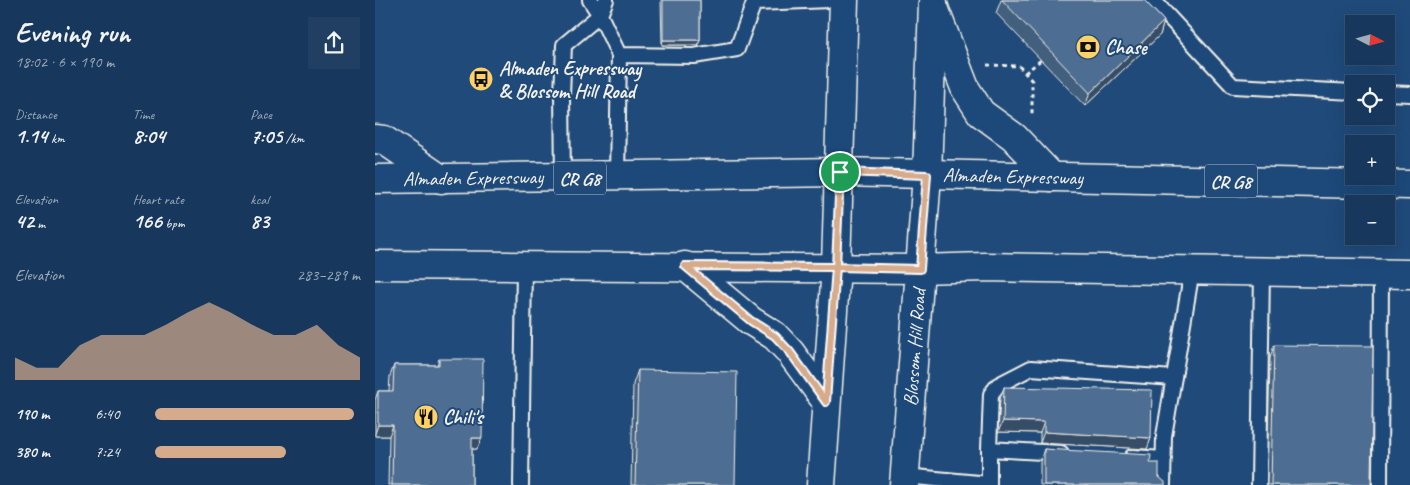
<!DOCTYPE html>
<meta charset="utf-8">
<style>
body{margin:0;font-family:Caveat,sans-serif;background:#203f62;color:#f1f3f6;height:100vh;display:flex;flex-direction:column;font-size:19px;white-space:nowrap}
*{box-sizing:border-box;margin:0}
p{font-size:16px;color:#9eacbb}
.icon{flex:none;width:28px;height:28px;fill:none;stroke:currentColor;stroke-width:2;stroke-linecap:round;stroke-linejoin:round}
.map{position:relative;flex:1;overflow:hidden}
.details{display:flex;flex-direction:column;background:#17385c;width:375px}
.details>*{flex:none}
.needle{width:32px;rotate:96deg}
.buttons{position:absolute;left:970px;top:15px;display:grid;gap:10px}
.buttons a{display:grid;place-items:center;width:50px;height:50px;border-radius:0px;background:#17385c;box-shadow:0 5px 20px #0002,0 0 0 1px #365272;font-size:25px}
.pin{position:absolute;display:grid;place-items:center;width:42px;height:42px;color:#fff;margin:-21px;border:2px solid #fff;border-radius:50%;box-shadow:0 1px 5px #0007}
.round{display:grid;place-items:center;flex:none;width:52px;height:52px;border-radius:0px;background:#203f62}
.headline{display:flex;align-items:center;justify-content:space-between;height:85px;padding:0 15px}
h1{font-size:28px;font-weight:700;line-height:38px}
.figures{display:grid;grid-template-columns:repeat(3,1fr);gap:8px;height:85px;padding:5px 15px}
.figures div{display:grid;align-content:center}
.figures b{font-size:21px;font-weight:700}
.figures small{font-size:14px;font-weight:400}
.figures p{font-size:14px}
.chart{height:140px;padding:10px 15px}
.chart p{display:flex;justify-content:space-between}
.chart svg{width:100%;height:90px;margin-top:5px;fill:#d6ab8b;opacity:.7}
ul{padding:0 15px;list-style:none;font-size:16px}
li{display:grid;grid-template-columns:80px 60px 1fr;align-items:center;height:38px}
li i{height:12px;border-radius:6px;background:#d6ab8b}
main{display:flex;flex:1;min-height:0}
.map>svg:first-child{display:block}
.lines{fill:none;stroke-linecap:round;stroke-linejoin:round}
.service-casing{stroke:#f4f1e8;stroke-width:18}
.secondary-casing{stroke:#f4f1e8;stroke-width:31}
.primary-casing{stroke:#f4f1e8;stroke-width:31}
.path{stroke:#f4f1e8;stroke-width:3;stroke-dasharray:4 4;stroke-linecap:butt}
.service{stroke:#1f4a7a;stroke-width:14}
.secondary{stroke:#1f4a7a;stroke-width:28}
.primary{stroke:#1f4a7a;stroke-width:28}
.wall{fill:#425f7e;stroke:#f4f1e8}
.shaded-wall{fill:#364d66;stroke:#f4f1e8}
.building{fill:#4d6e92;stroke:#f4f1e8}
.route-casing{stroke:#fff;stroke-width:10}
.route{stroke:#d6ab8b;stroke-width:6}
.labels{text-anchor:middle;stroke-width:4;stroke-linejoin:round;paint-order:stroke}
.shield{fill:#1f4a7a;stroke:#b4bfc7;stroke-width:1}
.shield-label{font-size:19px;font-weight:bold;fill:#f4f1e8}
.poi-label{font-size:20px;font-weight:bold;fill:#f4f1e8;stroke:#1f4a7a;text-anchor:start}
.street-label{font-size:20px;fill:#f4f1e8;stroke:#1f4a7a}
</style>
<main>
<section class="details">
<div class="headline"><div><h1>Evening run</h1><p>18:02 · 6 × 190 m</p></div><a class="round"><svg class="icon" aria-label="share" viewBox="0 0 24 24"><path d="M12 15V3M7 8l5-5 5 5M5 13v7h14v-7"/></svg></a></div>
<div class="figures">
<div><p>Distance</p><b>1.14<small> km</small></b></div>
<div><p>Time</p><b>8:04</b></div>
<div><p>Pace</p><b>7:05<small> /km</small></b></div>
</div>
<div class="figures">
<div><p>Elevation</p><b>42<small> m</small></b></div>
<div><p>Heart rate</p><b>166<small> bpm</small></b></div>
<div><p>kcal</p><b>83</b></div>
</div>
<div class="chart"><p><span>Elevation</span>283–289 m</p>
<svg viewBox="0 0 160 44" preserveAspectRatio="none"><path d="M0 44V33L10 38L20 38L30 27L40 22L50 22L60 22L70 17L80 11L90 6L100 11L110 17L120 22L130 22L140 17L150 27L160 33V44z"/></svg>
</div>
<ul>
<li><b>190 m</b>6:40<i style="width:97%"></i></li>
<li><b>380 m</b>7:24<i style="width:64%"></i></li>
</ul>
</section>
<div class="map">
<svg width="1035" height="485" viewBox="0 0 1035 485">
<rect width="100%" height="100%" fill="#1f4a7a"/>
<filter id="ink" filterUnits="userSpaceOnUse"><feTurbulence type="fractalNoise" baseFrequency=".02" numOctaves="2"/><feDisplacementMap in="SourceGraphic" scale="10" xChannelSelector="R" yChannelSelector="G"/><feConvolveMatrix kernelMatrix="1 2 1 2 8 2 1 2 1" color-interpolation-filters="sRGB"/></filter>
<g filter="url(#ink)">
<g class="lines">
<defs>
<path id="service" d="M215,0L225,15L244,55L242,177
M778,0L858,86L979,92
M380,3L455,0
M244,55L319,56L362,49L380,0
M1011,93L1035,94
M188,178L187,95L189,45L225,15L231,0
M686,453L614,449L616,394L623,385L656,368L799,378
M757,457L789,459
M530,476L614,484
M146,485L149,267
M614,485V449
M788,485L789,436L817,270
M884,485L887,271
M1005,485L1006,274"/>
<g id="secondary">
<path d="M446,485L461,267L469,0"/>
<path id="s1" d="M529,485L552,175L558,3"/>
</g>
<g id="primary">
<path d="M558,5L590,88L606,113L639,137L677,177"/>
<path d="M0,139L9,140L66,179"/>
<path id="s2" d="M0,179L465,172L1035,185"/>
<path d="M0,265L545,269L610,267L1035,274"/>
<path d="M310,266L376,321L400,336L415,352L451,401"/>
</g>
</defs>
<!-- service casing -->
<use href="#service" class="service-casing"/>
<!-- secondary casing -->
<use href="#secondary" class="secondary-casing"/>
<!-- primary casing -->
<use href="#primary" class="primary-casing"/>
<!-- path -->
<path class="path" d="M612,65L644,66L657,81V115
M650,73L666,60"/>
<!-- service -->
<use href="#service" class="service"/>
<!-- secondary -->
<use href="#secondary" class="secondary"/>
<!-- primary -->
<use href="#primary" class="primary"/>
</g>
<!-- wall -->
<path class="wall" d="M286,0H325V40L323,45H287Z
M626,0H769L789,21L785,35L710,106L621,13Z
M899,345L996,485H892L895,358Z
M64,359L102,449H97V485H13L14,436H0V400L3,391H14L15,376L19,365H62Z
M263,370L360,485H256L258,384Z
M629,387L776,438L772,449L665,443V433L623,432L625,399Z
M669,449L775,463L790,485H665V461Z"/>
<!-- shaded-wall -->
<path class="shaded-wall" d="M789,21L785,35L710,106L715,93Z
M288,40H325L323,45H287Z
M628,421L669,422L665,433L623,432Z
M3,425H18L14,436H0V434Z
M669,432L776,438L772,449L665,443Z
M97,438H107L102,449H93Z"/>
<!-- building -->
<path class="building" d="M288,0H325V40H288Z
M627,0H769L789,21L715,93Z
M899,345L998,346L996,485H896Z
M64,359H108L107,438H97V485H17L18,425H3V391H18L19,365H64Z
M263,370L362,372L360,485H260Z
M629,387L777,390L776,438L669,432V422L628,421Z
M669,449L776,455L775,463H784V477L790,482V485H669Z"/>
</g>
<g class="lines" filter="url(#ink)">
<defs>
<path id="route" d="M465,172L461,267L310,266L376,321L400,336L415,352L451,402L461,267L545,269L552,175L465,172"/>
</defs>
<!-- route casing -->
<use href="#route" class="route-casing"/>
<!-- route -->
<use href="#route" class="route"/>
</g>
<!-- icons -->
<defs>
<symbol id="bank-disc" viewBox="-11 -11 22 22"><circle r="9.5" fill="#ffd166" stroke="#1f4a7a"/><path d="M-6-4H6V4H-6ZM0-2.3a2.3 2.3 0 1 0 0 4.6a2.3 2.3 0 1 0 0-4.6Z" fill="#111"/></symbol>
<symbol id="bus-disc" viewBox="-11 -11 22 22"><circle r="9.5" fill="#ffd166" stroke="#1f4a7a"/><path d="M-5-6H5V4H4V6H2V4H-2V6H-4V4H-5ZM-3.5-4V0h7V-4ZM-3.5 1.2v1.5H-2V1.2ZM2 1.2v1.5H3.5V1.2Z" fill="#111"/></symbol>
<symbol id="restaurant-disc" viewBox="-11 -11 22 22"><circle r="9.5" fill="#ffd166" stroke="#1f4a7a"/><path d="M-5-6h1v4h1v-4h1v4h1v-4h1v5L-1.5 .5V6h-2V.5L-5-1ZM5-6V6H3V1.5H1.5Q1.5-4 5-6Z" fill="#111"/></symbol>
</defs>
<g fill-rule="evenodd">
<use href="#bank-disc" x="699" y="33" width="28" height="28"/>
<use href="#bus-disc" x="92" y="65" width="28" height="28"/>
<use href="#restaurant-disc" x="37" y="403" width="28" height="28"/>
</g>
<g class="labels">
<!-- shield labels -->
<g class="shield">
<rect x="179" y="161.5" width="52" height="33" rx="4"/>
<rect x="830" y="164.5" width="52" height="33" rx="4"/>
</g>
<g class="shield-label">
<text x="205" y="185">CR G8</text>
<text x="856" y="188">CR G8</text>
</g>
<!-- poi labels -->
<g class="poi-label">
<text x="730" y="54">Chase</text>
<text x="124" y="75">Almaden Expressway<tspan x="124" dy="23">&amp; Blossom Hill Road</tspan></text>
<text x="68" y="424">Chili's</text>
</g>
<!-- street labels -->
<g class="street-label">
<text dy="7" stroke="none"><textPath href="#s2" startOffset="638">Almaden Expressway</textPath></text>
<text dy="7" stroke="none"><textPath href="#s2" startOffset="98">Almaden Expressway</textPath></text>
<text dy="7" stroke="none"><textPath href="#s1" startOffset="138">Blossom Hill Road</textPath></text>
</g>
</g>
</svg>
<div class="buttons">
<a><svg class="needle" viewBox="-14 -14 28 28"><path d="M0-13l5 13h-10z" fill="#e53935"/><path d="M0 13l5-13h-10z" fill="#9eacbb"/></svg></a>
<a><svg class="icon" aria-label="locate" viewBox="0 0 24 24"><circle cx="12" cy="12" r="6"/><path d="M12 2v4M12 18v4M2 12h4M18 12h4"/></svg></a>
<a>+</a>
<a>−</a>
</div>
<div class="pin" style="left:465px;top:172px;background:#1e9e55"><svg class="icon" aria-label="arrive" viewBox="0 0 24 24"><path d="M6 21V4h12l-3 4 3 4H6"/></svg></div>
</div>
</main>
